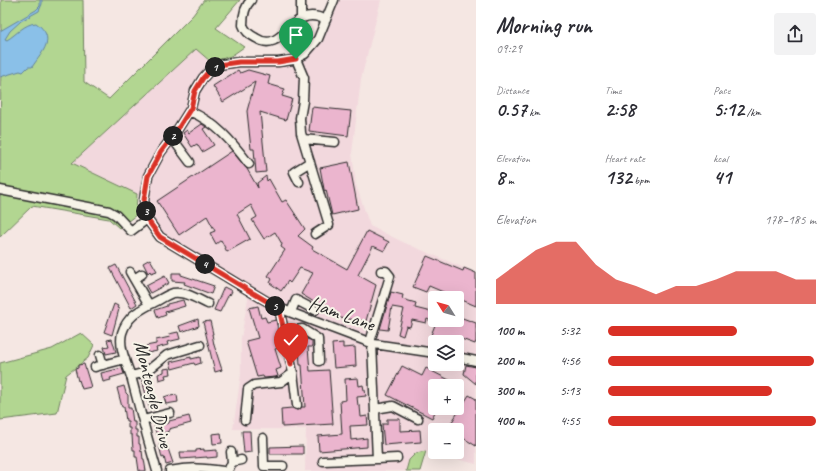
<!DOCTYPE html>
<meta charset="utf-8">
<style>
body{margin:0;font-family:Caveat,sans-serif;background:#f2f2f3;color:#2b2b33;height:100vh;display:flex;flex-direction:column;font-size:15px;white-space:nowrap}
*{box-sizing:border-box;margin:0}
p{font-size:13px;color:#7c7c81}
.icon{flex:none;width:22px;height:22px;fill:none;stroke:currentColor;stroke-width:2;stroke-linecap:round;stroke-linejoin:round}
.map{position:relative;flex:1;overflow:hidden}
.drawer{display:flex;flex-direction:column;background:#fff;width:360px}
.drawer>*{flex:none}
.needle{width:26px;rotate:307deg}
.fabs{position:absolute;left:428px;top:291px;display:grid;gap:8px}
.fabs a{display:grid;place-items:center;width:36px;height:36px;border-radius:4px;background:#fff;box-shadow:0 4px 16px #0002;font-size:20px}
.pin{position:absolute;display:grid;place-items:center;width:34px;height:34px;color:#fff;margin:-41px -17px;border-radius:50% 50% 50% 0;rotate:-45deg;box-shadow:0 0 4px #0007}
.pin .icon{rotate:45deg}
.km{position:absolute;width:20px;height:20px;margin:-10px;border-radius:50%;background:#222;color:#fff;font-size:11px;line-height:20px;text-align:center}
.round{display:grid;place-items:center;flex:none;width:42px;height:42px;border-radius:4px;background:#f2f2f3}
.summary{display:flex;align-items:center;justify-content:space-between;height:68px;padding:0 20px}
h1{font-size:22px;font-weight:700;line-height:30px}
.stats{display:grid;grid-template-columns:repeat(3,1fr);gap:6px;height:68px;padding:4px 20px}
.stats div{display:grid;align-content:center}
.stats b{font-size:20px;font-weight:700}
.stats small{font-size:11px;font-weight:400}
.stats p{font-size:11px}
.chart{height:112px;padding:8px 20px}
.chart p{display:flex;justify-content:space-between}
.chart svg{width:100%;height:72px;margin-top:4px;fill:#d93025;opacity:.7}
ul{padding:0 20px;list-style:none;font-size:13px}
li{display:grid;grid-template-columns:64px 48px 1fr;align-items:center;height:30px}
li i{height:10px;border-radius:5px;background:#d93025}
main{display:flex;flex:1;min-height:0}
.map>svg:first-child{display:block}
.built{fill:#f2d8dd;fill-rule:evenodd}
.green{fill:#b2d691;stroke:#6e805e}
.water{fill:#8ac0e8;stroke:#64849c}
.building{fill:#ebb5ce;stroke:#2b2b2b}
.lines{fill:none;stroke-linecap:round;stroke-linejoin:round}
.minor-casing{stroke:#2b2b2b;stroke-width:11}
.minor{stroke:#f7f3e8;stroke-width:8}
.route-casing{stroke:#fff;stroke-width:8}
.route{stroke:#d93025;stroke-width:5}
.labels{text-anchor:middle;stroke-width:4;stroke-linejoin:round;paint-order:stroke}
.street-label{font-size:20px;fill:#2b2b2b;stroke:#f7f3e8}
</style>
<main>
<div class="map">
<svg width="476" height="471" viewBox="0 0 476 471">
<rect width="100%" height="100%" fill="#f5e7e3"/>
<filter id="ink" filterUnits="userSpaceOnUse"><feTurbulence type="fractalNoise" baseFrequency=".025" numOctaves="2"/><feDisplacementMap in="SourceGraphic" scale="8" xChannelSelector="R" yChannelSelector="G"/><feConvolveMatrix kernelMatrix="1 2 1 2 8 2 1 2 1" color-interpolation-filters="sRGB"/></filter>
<g filter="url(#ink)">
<!-- built -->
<path class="built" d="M338,0H381L361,79L352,153L356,185L370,226L405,243L476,273V464L426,451L420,471H305L306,429H233L241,374V338L250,287L169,239L153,222L148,200L72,163L196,49L211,62L216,71L239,64L273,65L294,64L305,59L319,43ZM435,298H457V320H435ZM435,342H457V364H435ZM435,386H457V408H435ZM435,430H457V452H435Z"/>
<!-- green -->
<path class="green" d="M1,0H83L84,82L109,99L193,15L204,0H240L216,28L244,47L231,56L211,62L196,49L72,163L137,194L136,215L119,228L109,219L32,206L0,237Z
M81,333L94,345L88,358L66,375L57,413L0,420V363L52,349Z
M426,451L420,471H406L409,460L416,453Z"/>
<!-- water -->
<path class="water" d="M40,0H42V4L39,11L21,21L10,31L5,39L7,40C17,34 24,24 36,23C57,38 43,51 32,67H28L23,72L20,71L0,77V31L36,10L40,6Z"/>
<!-- building -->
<path class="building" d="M238,70L240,73L248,70L270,76L268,84L285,89L282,96L292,99L286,120L260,112L266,172L256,173L254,149H251L247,111L255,82L223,102L213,86Z
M312,107L351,111L348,136L309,131Z
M202,124L206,127L203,129L214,145L202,152L197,144L192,147L183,133L187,130L189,133Z
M232,151L247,169L258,188L257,183L266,176L267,181L269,179L282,202L286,200L305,229L298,236L313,247L312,249L347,269L367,231L389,242L384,251L373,246L358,275L376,285L366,321L340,318L301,294L313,273L300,268L290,283L288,281L281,291L270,283L272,279L268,276L285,250L281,247L282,244L275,232L264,239L252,220L257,217L251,205L237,214L250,239L227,252L221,240L216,244L210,233L215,231L207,216L179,235L157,201Z
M349,162L358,209L332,215L326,190L324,191V189L320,168Z
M427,256L463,271L464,268L476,273V306L429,286L426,292L413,287Z
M150,259L157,271L151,273L150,271L148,273L143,263Z
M116,265L137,304L131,308L110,268Z
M172,273H181V275L214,286L211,294L184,284L185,282L172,281Z
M165,276L169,283L150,293L146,286Z
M224,287L232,291L230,295L229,294L220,312L214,310Z
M391,292L403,295L402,299L416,303L415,308L435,313V323L427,319L426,323L412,320L410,327L406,326L403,336L398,334L404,309L392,307L388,330L380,329Z
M183,300L185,306L165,312L166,315L158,318L155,310L167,306V304Z
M114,304L118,306L117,308L119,309L112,335L104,332Z
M258,306L261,318L265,317L267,322L276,320L282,347L275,349L281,368L276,370L278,376L275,377L264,378L263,376L257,377L246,341L258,338L249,308Z
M457,316L476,323V341L475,344L456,337L455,341L445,336L443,340L431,335L437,320H457Z
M198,319L199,326L181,332L179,326Z
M210,321L213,334H212L214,345L222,370L215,372L203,322Z
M178,332L180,339L167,342L168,345L156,348L157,351L148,353L146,346L156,344V340L170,337L169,334Z
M112,339L116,352L106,354L104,347L109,346L107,340Z
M308,339L312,341V347H308L310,371L329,370L333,424L282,427L281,409L292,408L297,410L302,407H305L302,365H300L299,349H295V340Z
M343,343V348L355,347L356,366L334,368L332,344Z
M191,357V359L200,357L201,363L195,365L194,363L172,369L170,362Z
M84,364L91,387L82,389L79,380L78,381L75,369L78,368V365Z
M466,365L476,367V384L464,374Z
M402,366L422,376L426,368L451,381L448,386H435V408H437L432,418L387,395Z
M122,368L124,374L110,378L111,380L103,382L101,373Z
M170,368L171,374L165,375L166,378L159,380L158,374L164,372V369Z
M358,378L359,386L363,385L364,390H365L366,396L357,397L358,406H360L361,417L367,416L368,425L350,426L351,440L367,438V447L319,451L318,436L342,434L340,401L346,400L345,379Z
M148,379L156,409L150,410L142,380Z
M124,386L126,393L128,395V408H131L133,422H135V430H137V437H139V444H140L141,452L142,451L143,459H144L146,471H139L137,457H135V450H133L132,435H130V428H128V421H126L124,407H122L117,388Z
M170,395V396L177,395L178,402L166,404L164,397Z
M469,395L476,399V446L457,434V430H451L448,428Z
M189,416L191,423L169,429V431L157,435L154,427L169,423V421Z
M387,419H400V431L420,430L421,442L384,445L382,424H387Z
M242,431H250L251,452L244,453Z
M221,433L222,443L213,444L212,434Z
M166,443L173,463L166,465L164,457L162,458L159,445Z
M303,446V454H270V447Z
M204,449V451L217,450V457L207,458V457L181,459L180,452H196V450Z"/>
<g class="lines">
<defs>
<path id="minor" d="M251,0C244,7 243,16 243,25C245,31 250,35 256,38C277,52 287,24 303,18C311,14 318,16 326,20
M301,0V18
M334,0L318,39L305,54L293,60L278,62H239L218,65L211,69L203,78L195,91L191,108L174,135L161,152L148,176L144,200L147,219L160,237L263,299L279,308L313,321L374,344L435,353
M296,59L304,78L303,101L300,118L301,133L329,225L315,234
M189,111C216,122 232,142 249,164
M172,138L190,162
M303,139L335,142
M299,182L294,172L310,162
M0,190L109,211L116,215L131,231L147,219
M130,272L149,305
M134,279L142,274
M279,308L293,373L297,405
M291,312L296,300L315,310
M284,332L302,329L318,339L319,361
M370,342L390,276L386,271H381
M100,355L103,365
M457,357L476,361
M95,367L125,359
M131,376L146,372L167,355L200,345
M375,409L393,406L418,419
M143,420L170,413
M245,420L248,389L254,385L281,382L293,373
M263,438L264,466H283
M377,459L397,458
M323,461L377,459L372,343
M232,462L241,460
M157,471C148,441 140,410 132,380C128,366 118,348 122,333C127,317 138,311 151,304C158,301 166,295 173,293C185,291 197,299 208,304
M170,471C189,467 204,468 223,471
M228,471L232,462L231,452"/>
</defs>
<!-- minor casing -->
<use href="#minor" class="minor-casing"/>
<!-- minor -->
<use href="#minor" class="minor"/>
</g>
</g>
<g class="lines" filter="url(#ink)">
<defs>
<path id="route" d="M291,364L279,308L263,299L160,237L147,219L144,200L148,176L161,152L174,135L191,108L195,91L203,78L211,69L218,65L239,62H278L296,59"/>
</defs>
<!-- route casing -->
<use href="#route" class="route-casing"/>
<!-- route -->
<use href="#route" class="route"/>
</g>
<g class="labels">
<!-- street labels -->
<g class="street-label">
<text transform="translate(342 313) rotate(20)" y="7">Ham Lane</text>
<text transform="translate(154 394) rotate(76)" y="7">Monteagle Drive</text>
</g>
</g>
</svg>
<div class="fabs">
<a><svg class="needle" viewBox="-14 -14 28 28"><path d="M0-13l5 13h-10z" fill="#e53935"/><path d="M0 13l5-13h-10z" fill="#7c7c81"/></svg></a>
<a><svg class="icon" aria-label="layers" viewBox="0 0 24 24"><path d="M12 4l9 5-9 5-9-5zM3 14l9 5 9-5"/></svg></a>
<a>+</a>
<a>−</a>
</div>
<div class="pin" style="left:296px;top:59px;background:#1e9e55"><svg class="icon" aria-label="arrive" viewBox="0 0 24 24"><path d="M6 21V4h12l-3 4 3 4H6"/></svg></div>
<div class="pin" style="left:291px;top:364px;background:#d93025"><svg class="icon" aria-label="check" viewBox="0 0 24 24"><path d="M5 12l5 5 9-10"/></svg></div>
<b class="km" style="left:215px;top:67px">1</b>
<b class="km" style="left:173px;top:136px">2</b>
<b class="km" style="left:146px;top:211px">3</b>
<b class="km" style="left:205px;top:264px">4</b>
<b class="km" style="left:275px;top:306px">5</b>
</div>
<section class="drawer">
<div class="summary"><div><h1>Morning run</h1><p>09:29</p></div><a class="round"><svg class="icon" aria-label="share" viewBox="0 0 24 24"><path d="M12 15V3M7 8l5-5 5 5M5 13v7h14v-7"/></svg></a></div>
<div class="stats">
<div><p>Distance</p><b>0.57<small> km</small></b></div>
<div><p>Time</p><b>2:58</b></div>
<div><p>Pace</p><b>5:12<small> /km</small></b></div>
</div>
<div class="stats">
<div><p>Elevation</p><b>8<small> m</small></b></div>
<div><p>Heart rate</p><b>132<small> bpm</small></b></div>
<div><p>kcal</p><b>41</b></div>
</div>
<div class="chart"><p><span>Elevation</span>178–185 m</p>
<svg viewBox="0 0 160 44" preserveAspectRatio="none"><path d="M0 44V29L10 20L20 11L30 6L40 6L50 20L60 29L70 33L80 38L90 33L100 33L110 29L120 24L130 24L140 24L150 29L160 29V44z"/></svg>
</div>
<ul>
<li><b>100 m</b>5:32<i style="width:62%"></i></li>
<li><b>200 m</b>4:56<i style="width:99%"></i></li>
<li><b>300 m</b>5:13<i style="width:79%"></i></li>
<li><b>400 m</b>4:55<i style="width:100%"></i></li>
</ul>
</section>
</main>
